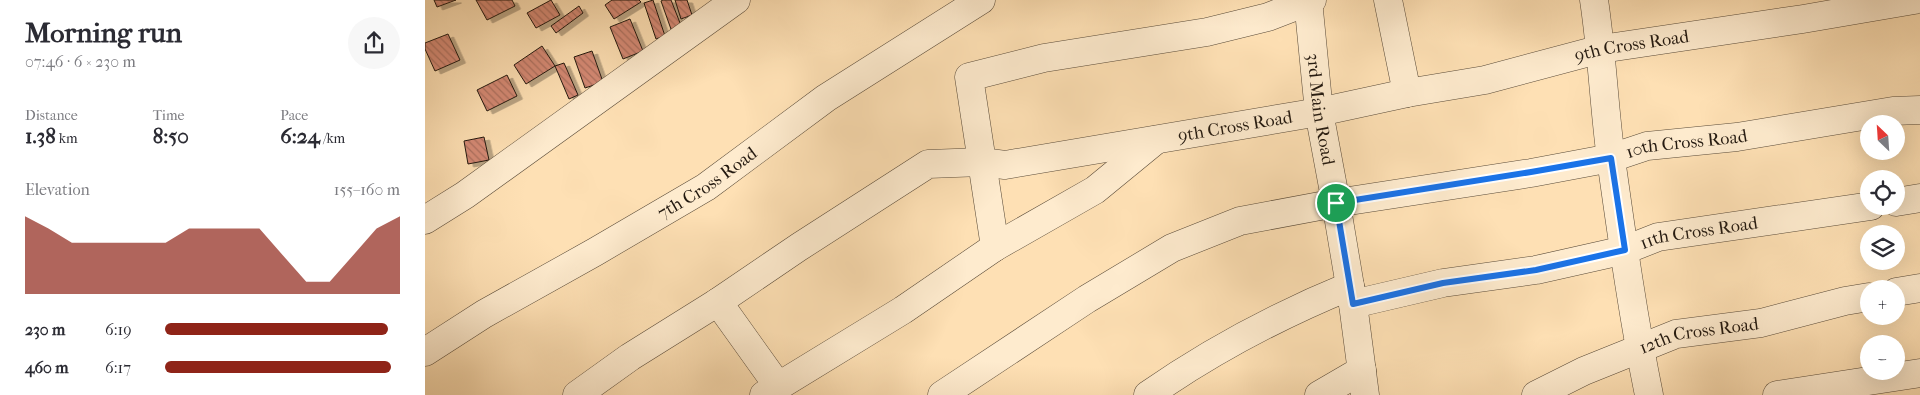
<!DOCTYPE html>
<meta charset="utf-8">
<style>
body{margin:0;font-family:"IM FELL French Canon",serif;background:#f7f7f7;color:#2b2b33;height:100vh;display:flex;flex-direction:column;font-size:19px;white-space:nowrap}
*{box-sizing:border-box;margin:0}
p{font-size:16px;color:#7c7c81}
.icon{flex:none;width:28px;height:28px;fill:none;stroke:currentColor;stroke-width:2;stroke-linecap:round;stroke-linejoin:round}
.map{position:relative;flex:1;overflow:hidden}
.side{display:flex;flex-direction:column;background:#fff;width:425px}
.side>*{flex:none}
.needle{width:32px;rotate:335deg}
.buttons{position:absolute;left:1435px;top:115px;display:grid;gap:10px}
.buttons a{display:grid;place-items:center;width:45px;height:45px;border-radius:50%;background:#fff;box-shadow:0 5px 20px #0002;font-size:25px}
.pin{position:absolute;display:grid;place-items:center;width:42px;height:42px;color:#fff;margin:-21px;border:2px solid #fff;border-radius:50%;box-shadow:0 1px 5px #0007}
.round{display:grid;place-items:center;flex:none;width:52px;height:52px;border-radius:26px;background:#f7f7f7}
.head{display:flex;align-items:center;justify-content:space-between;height:85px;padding:0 25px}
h1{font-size:28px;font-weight:700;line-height:38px}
.figures{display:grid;grid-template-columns:repeat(3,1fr);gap:8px;height:85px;padding:5px 25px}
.figures div{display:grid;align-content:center}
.figures b{font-size:21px;font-weight:700}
.figures small{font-size:14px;font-weight:400}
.figures p{font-size:14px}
.chart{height:140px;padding:10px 25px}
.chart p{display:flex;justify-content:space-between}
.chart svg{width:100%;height:90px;margin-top:5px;fill:#8f2418;opacity:.7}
ul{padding:0 25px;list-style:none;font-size:16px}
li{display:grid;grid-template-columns:80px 60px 1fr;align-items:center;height:38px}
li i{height:12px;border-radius:6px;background:#8f2418}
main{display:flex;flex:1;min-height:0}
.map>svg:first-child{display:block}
.building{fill:url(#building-back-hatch);stroke:#231910;filter:url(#shadow)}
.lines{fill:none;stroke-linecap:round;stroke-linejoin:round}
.minor-casing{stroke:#5a4b39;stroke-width:29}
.minor{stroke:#feebce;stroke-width:28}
.route-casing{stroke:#fff;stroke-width:10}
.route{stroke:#1a73e8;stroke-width:6}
.labels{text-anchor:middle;stroke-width:5;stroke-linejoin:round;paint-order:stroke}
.street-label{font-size:18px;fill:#231910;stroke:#feebce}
</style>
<main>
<section class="side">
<div class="head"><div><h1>Morning run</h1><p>07:46 · 6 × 230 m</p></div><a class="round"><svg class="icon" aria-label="share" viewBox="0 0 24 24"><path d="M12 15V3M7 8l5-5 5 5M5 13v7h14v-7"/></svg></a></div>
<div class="figures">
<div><p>Distance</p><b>1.38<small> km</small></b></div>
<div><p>Time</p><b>8:50</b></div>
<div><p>Pace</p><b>6:24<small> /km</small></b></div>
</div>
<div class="chart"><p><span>Elevation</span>155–160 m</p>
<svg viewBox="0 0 160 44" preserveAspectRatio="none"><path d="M0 44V6L10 12L20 19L30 19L40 19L50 19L60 19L70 12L80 12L90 12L100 12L110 25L120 38L130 38L140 25L150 12L160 6V44z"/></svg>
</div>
<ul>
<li><b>230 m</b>6:19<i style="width:95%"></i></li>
<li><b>460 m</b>6:17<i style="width:96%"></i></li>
</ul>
</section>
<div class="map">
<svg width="1495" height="395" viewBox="0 0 1495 395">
<defs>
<pattern id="building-back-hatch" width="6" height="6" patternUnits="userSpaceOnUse" patternTransform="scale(1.25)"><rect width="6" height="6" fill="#d58a75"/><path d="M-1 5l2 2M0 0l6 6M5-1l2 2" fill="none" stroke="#ac705f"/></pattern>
<filter id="shadow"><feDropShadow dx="5.5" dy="3" stdDeviation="0" flood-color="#0004"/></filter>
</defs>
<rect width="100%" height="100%" fill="#fee0b4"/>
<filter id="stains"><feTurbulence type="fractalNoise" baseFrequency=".004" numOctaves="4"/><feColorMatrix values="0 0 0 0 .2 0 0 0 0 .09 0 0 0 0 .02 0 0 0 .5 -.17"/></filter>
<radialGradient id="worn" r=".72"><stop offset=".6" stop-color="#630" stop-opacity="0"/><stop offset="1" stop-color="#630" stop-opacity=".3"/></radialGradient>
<!-- building -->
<path class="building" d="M9,0H31L12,7Z
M51,0H87L90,6L62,20Z
M126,0L135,15L111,28L102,13Z
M187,0H214L216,2L189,19L180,5Z
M228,0L240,36L231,39L219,3Z
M238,0H246L257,28L247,32L236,1Z
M250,0H262L267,15L256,19Z
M154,6L158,13L131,33L126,26Z
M205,19L218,51L198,59L185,27Z
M23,34L35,60L10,71L0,49V43Z
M117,46L130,66L101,84L89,65Z
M167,51L178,82L160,88L149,57Z
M139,63L153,95L144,99L130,66Z
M82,75L92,96L62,111L52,90Z
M59,137L64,160L43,164L39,141Z"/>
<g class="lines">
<defs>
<g id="minor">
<path id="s1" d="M883,0L894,112L911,203L928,304L940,395"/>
<path id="s2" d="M887,0L843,17L782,32L619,58L544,77L557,162L580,165L894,112L982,93L1060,80L1176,49L1378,19L1489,0"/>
<path d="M963,0L982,93"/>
<path d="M1169,0C1177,53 1179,106 1186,159C1197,237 1208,317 1224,395"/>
<path d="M1471,202L1495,198"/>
<path d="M0,220L40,195L311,0"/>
<path d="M570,247L670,190L731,140"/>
<path d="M1471,292L1495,288"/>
<path d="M293,302L353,386"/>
<path id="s3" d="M928,304L1018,283L1111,270L1200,250L1233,237L1446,206"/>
<path id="s4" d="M0,352L59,314L170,252L281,187L401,98L556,0"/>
<path d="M152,395L205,357L293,302L374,247L503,164L557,162L570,247L478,310L339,395"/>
<path id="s5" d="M517,395L662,299L747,248L815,221L911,203L1106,173L1186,158L1222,146L1312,137L1468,111L1495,110"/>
<path d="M723,395C786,351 854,315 925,286"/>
<path d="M894,395L937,370"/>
<path id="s6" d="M1111,395L1159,371L1251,334L1336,323L1420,301L1444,297"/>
<path d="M1352,395L1495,373"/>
</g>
</defs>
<!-- minor casing -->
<use href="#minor" class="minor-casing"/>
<!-- minor -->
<use href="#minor" class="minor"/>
</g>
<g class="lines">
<defs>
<path id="route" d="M1186,158L1200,250L1111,270L1018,283L928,304L911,203L1106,172Z"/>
</defs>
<!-- route casing -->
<use href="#route" class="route-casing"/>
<!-- route -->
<use href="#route" class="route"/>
</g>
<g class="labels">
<!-- street labels -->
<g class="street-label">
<text dy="6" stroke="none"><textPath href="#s2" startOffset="1100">9th Cross Road</textPath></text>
<text dy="6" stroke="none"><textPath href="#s1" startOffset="110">3rd Main Road</textPath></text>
<text dy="6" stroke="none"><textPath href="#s2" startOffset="695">9th Cross Road</textPath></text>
<text dy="6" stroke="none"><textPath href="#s5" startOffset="800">10th Cross Road</textPath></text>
<text dy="6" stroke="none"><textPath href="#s4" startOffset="329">7th Cross Road</textPath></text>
<text dy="6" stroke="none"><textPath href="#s3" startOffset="354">11th Cross Road</textPath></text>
<text dy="6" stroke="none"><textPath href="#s6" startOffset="175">12th Cross Road</textPath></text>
</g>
</g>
<rect width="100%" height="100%" filter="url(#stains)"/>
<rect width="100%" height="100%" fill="url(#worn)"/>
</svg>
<div class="buttons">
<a><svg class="needle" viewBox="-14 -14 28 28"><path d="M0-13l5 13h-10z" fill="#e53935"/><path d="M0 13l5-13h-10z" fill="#7c7c81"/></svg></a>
<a><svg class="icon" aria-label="locate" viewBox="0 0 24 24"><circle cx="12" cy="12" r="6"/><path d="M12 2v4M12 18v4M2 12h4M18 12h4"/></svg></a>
<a><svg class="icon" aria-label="layers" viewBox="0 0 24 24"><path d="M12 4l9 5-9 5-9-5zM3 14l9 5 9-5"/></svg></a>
<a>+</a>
<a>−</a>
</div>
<div class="pin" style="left:911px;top:203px;background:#1e9e55"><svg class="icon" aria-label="arrive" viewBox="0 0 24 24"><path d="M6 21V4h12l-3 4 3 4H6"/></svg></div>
</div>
</main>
